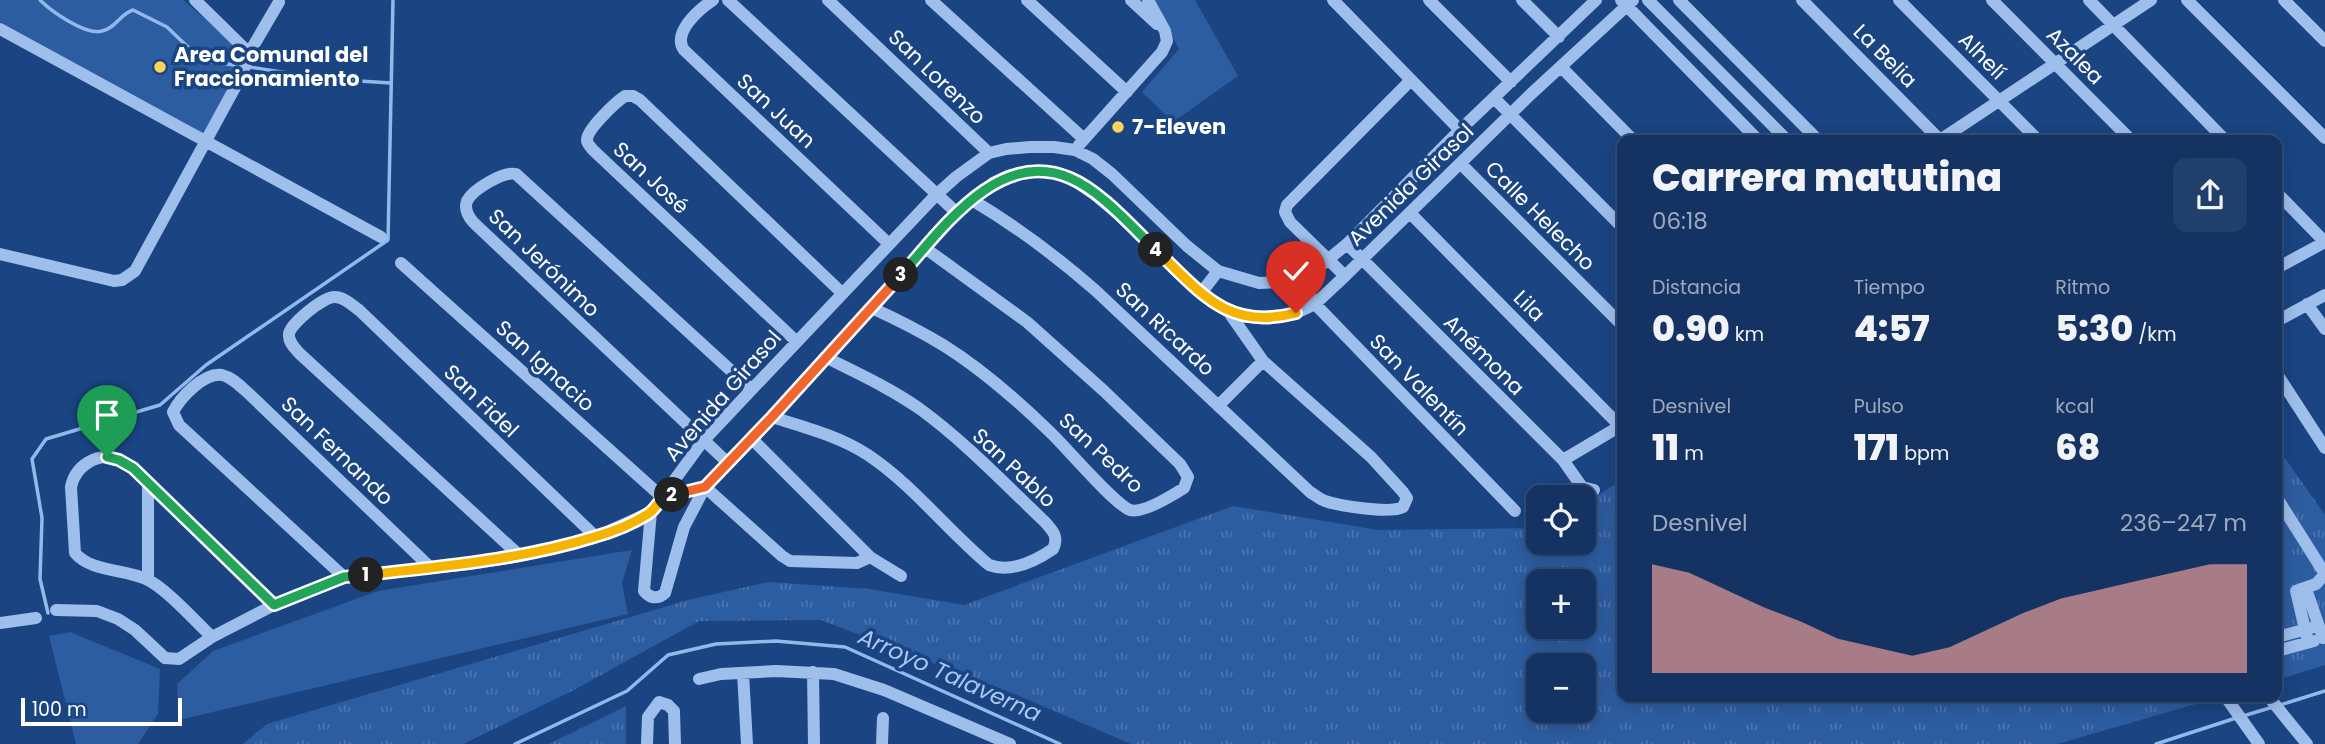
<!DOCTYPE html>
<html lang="es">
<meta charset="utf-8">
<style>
body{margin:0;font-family:Poppins,sans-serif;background:#213f6b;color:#f1f3f6;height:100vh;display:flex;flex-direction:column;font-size:26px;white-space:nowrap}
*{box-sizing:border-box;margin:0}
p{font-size:23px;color:#9daabe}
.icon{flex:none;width:38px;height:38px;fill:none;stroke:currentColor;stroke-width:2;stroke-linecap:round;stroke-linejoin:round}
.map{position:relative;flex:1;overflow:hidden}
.drawer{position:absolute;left:1617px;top:135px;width:665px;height:567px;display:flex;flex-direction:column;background:#143362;border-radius:14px;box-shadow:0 4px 18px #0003,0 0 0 2px #334e77}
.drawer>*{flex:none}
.buttons{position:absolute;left:1526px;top:485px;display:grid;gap:14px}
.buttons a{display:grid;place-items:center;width:70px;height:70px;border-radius:14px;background:#143362;box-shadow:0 4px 18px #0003,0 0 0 2px #334e77;font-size:35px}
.scale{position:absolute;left:21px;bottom:18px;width:161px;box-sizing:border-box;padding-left:7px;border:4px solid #fff;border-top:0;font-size:19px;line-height:24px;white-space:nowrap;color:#fff;-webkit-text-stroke:5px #1a4482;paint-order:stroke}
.pin{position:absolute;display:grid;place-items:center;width:60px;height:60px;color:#fff;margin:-72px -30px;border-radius:50% 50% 50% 0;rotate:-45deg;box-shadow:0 0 7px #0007}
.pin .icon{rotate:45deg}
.km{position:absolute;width:35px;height:35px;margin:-18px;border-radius:50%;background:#222;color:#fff;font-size:19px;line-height:35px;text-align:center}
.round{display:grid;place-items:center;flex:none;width:74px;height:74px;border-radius:14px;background:#213f6b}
.overview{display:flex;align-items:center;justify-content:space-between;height:119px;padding:0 35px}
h1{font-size:38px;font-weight:800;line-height:52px}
.stats{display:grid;grid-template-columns:repeat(3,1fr);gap:10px;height:119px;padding:7px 35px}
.stats div{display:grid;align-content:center}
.stats b{font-size:35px;font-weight:800}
.stats small{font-size:19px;font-weight:400}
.stats p{font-size:19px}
.chart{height:196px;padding:14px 35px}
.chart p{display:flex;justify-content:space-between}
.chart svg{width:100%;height:126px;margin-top:7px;fill:#e69b98;opacity:.7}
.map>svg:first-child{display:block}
.grass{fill:url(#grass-tufts);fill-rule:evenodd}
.park{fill:#2d5da1}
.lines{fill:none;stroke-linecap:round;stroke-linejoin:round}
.stream{stroke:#91b9ed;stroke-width:3.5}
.minor{stroke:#9ebeeb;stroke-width:12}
.split-1-casing{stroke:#fff;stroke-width:14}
.split-2-casing{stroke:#fff;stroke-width:14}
.split-3-casing{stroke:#fff;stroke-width:14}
.split-4-casing{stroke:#fff;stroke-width:14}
.split-5-casing{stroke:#fff;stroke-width:14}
.split-1{stroke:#22a559;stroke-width:9}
.split-2{stroke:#f5b400;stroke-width:9}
.split-3{stroke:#f0652b;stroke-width:9}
.split-4{stroke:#22a559;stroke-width:9}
.split-5{stroke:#f5b400;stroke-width:9}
.poi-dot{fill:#fdd35a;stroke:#1a4482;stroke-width:2.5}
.labels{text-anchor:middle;stroke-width:7;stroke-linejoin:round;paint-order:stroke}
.poi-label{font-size:21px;font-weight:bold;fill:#fff;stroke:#1a4482;text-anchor:start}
.street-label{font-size:21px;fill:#fff;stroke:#1a4482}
.water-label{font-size:23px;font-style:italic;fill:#a9c8f2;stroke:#1a4482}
</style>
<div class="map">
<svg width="2325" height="744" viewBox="0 0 2325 744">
<defs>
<pattern id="grass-tufts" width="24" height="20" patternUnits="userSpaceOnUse" patternTransform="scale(1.75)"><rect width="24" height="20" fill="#2d5da1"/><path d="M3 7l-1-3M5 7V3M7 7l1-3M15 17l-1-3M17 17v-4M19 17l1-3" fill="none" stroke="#4c75af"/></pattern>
</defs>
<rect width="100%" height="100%" fill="#1a4482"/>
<!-- grass -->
<path class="grass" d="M2277,447L2325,515V665L2277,680Z
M1622,480V696L2220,697L2057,744H1131L1017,695L821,620L699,621L572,691L463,744H243L267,724L688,600L769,582L869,589L964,605L1233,506L1378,530L1538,528V542H1584V504ZM1538,581H1584V626H1538ZM1538,665H1584V710H1538Z
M626,706V744H549Z"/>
<!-- park -->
<path class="park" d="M0,0H183L242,50L243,62L207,138L0,22Z
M1151,0H1195L1238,76L1173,122L1142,92L1179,49Z
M632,550L622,583L628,614L179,720L177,684L213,651L378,591Z
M70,632L160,669L158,714L138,744H76L49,636Z"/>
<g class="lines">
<!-- stream -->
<path class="stream" d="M40,0C51,11 86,36 102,31C116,28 120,14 133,10L167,27L192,51L211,62L242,66
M249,67L328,79L391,83
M48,613L40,579L42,518L32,459L46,439L160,405L206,365L388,240L393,0
M2280,705L2325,691
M2243,716L2273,707
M515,744L627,691L668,655L716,644L776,641L845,647L1060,744
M2156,744L2236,718"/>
<!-- minor -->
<path class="minor" d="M713,0C698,10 672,33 684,50L888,243
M728,0L957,213
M828,0L989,153
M931,0L1084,139
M1027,0L1127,92
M1131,0L1157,24
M1333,0L1460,130
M1429,0L1511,82
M1522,0L1559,37
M1596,0L1460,130L1347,244L1302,281L1259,283L1218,271L1187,246L1112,174L1093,159L1075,150L1054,147H1030L1006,149L989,153L956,177L936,195L703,441L651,512L644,591C650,598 657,600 665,593L684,527L705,487L772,417L957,213L993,183L1008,176L1029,172H1052L1071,178L1094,194L1119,215L1201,293L1227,311L1246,317H1278L1296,313L1315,304L1345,276L1531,94L1633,0
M1621,0L1758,140
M1648,0L1787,140
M1679,0L1818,140
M1802,0L1940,140
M1899,0L2038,140
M1992,0L2131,140
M2089,0L2225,140
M2187,0L2325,138
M2284,0L2325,41
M0,29L381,237
M248,55L279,2
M1561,67L1633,140
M1494,98L1622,227
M1940,140L2151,0
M1079,145L1162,52L1167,41L1165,31L1148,0
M1461,164L1622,325
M2277,193L2325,242
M972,200C1016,226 1056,256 1095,290L1310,492C1315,495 1319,499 1325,501C1339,506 1391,514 1403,507L1407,498L1403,492L1371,457L1263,361L1228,311
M1410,213L1620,426
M1347,244L1563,460L1582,487L1594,490
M0,254L114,281L122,280L135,271L238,82L248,60L245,49L195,0
M401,263L662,497L705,487L782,556L790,561L857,563L870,557
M2277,268L2325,242
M1345,276L1290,222L1285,212L1287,205L1410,81
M1302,281L1315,304L1515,511
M1201,293L1218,271
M2307,304L2325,329
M872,308C896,319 920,331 943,345C980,368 1019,402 1050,432C1067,448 1113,503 1130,510C1143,514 1173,495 1184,488L1188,477L1180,464L1104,391L1027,322L925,248
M2277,321L2325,295
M797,342L593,150C590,146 587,144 587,140C587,129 616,102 625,96H633L640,100L842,293
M2277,374L2325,448
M1218,406L1263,361
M772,417C804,427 839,436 868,455C913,485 947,530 989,565C1011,573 1034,562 1053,549C1059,537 1053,531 1045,522C1005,484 964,441 920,409C890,388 857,373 825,357
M751,438L870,557L901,576
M1563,460L1622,425
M727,462L473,222C468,216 464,209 467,201C473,189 504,171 516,174L751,389
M148,483V580
M2277,498L2325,574L2316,584L2296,591L2308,642
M520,556L299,353C295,348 288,342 289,334C290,324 324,296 335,297C344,297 352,305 359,310L596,537
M344,577L179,425L173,412C180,398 204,372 222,375C231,377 239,385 246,391L430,567
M2306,589L2323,638
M56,610L97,611L118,619L135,630L165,658L179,659L212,637L274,605L344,577L470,564L520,556L596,537L651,512
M0,623L36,618
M212,637C195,621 166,588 146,579C124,569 91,572 75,553L71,487C75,466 97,452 118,459C123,461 128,465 133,468L274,605
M2277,637L2311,628
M2277,651L2314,641
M813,672L814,744
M743,673L747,744
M699,679L721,674L776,671L834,674L884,690L1010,744
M2225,696L2259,744
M2268,696L2307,744
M647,744L648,717L659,702L668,705L674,711L675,744
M882,744L883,718"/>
</g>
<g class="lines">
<defs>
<path id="split-1" d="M107,457L119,460L133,468L274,605L344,577L366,575"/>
<path id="split-2" d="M366,575C443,566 520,560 594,537C612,532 632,524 648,514C660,506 656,499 672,495"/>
<path id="split-3" d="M672,495L705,487L772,417L901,275"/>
<path id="split-4" d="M901,275C942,229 999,147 1070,178C1101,191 1132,227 1156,250"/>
<path id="split-5" d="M1156,250C1201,293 1228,331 1296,313"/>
</defs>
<!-- split-1 casing -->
<use href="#split-1" class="split-1-casing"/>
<!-- split-2 casing -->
<use href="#split-2" class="split-2-casing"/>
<!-- split-3 casing -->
<use href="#split-3" class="split-3-casing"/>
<!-- split-4 casing -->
<use href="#split-4" class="split-4-casing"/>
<!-- split-5 casing -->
<use href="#split-5" class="split-5-casing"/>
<!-- split-1 -->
<use href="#split-1" class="split-1"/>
<!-- split-2 -->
<use href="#split-2" class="split-2"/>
<!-- split-3 -->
<use href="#split-3" class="split-3"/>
<!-- split-4 -->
<use href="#split-4" class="split-4"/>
<!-- split-5 -->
<use href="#split-5" class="split-5"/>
</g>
<!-- markers -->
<g class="poi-dot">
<circle cx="160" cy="67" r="7"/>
<circle cx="1118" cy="127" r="7"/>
</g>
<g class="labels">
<!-- poi labels -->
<g class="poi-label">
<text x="174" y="62">Area Comunal del<tspan x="174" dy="24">Fraccionamiento</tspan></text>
<text x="1132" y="134">7-Eleven</text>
</g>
<!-- street labels -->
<g class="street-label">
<text transform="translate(1885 56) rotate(45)" y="7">La Belia</text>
<text transform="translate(1982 56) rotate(45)" y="7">Alhelí</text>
<text transform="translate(2075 56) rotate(45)" y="7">Azalea</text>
<text transform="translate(937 77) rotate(44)" y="7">San Lorenzo</text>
<text transform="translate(776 111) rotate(43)" y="7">San Juan</text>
<text transform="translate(651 178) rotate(43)" y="7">San José</text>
<text transform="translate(1411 185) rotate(-44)" y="7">Avenida Girasol</text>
<text transform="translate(1540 216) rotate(45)" y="7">Calle Helecho</text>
<text transform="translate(544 263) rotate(44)" y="7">San Jerónimo</text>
<text transform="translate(1529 306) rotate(45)" y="7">Lila</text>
<text transform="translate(1165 329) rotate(43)" y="7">San Ricardo</text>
<text transform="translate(1484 355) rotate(45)" y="7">Anémona</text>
<text transform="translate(545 366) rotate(42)" y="7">San Ignacio</text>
<text transform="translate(1419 385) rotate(46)" y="7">San Valentín</text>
<text transform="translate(723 396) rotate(-49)" y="7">Avenida Girasol</text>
<text transform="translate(481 401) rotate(44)" y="7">San Fidel</text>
<text transform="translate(337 451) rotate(44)" y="7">San Fernando</text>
<text transform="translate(1101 453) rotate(43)" y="7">San Pedro</text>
<text transform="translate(1014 468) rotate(43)" y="7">San Pablo</text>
</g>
<!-- water labels -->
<g class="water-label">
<text transform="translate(950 675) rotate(24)" y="8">Arroyo Talaverna</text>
</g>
</g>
</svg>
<div class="buttons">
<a><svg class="icon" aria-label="locate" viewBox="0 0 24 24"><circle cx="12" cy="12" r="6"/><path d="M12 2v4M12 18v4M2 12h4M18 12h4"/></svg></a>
<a>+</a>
<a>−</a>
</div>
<div class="scale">100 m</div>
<div class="pin" style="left:107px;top:457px;background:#1e9e55"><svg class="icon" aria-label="arrive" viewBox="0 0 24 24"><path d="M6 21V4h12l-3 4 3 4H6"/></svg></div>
<div class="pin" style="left:1296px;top:313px;background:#d93025"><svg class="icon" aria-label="check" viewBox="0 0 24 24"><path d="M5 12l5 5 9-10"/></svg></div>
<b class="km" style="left:366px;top:575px">1</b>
<b class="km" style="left:672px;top:495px">2</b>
<b class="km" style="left:901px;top:275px">3</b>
<b class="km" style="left:1156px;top:250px">4</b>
<section class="drawer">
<div class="overview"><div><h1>Carrera matutina</h1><p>06:18</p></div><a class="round"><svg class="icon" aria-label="share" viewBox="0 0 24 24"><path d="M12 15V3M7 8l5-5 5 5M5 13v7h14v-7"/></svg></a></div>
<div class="stats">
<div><p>Distancia</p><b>0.90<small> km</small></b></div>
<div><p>Tiempo</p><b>4:57</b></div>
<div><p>Ritmo</p><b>5:30<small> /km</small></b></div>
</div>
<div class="stats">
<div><p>Desnivel</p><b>11<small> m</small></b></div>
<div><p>Pulso</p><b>171<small> bpm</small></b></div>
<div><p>kcal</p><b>68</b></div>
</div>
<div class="chart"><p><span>Desnivel</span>236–247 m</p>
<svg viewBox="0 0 160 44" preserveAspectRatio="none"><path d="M0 44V6L10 9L20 15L30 21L40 26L50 32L60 35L70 38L80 35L90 29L100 23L110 18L120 15L130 12L140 9L150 6L160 6V44z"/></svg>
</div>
</section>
</div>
